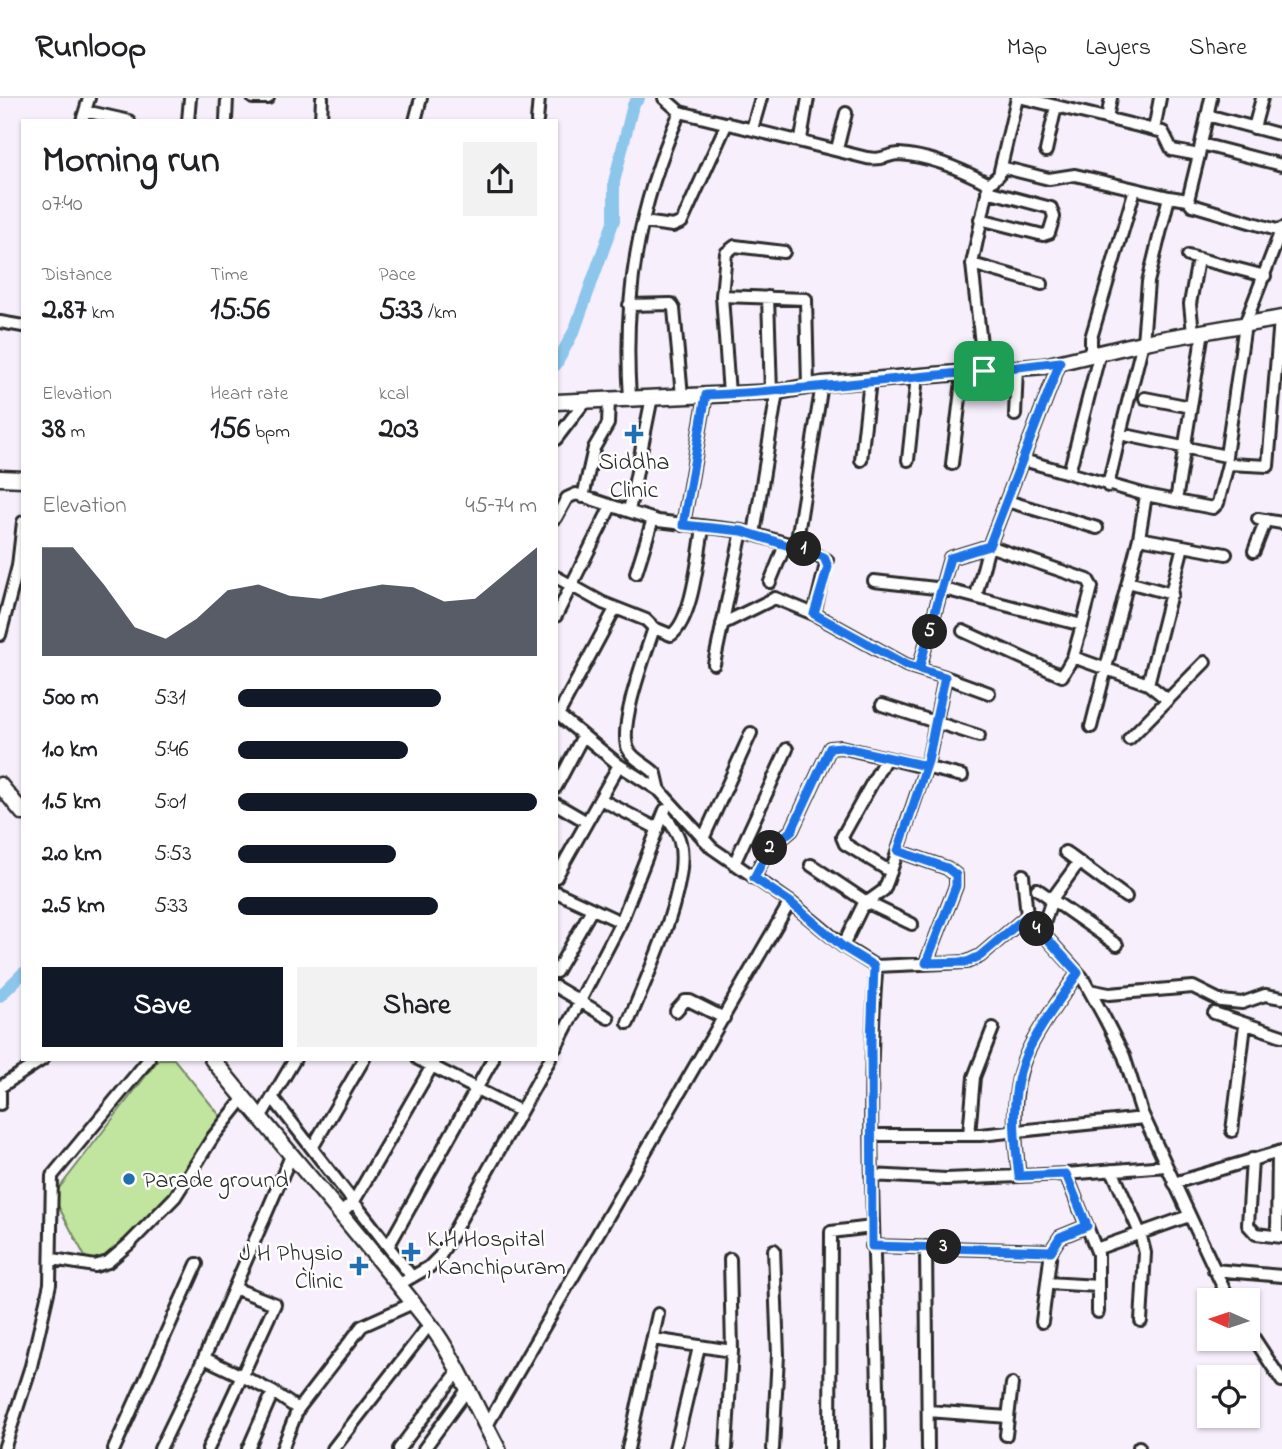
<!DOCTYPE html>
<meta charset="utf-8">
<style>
body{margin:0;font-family:"Indie Flower",sans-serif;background:#f2f2f2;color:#202124;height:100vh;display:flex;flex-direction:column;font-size:26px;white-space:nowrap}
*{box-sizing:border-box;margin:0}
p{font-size:23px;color:#757577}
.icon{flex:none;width:38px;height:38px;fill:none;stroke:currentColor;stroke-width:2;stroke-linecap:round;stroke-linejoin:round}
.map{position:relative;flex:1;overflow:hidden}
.details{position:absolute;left:21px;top:21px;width:537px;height:942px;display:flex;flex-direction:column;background:#fff;border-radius:0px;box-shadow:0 2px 5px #0004}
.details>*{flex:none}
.needle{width:46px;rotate:273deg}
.tools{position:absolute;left:1197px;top:1190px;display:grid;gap:14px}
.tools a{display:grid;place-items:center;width:63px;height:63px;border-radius:0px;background:#fff;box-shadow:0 2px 5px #0004;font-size:35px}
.pin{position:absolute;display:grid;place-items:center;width:60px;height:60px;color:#fff;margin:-30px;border-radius:14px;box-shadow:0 4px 10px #0006}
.km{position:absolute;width:35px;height:35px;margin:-18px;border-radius:50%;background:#222;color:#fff;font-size:19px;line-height:35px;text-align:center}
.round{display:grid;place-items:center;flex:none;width:74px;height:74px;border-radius:0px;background:#f2f2f2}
.headline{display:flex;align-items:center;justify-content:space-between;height:119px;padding:0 21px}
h1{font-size:38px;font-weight:700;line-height:52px}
.figures{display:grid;grid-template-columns:repeat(3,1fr);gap:10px;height:119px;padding:7px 21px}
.figures div{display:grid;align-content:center}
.figures b{font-size:30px;font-weight:700}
.figures small{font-size:19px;font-weight:400}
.figures p{font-size:19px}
.chart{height:196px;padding:14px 21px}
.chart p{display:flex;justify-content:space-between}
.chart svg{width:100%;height:126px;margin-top:7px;fill:#111827;opacity:.7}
.button{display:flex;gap:14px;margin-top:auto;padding:14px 21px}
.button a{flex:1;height:80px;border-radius:0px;background:#111827;color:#fff;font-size:28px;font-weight:700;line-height:80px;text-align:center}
.button a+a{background:#f2f2f2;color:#202124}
ul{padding:0 21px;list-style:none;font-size:23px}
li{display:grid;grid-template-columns:112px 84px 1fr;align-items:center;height:52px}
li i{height:18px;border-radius:9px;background:#111827}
header{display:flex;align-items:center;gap:42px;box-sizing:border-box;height:98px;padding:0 35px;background:#fff;border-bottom:2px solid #e0e0e0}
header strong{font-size:33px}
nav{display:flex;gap:38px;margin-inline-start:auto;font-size:24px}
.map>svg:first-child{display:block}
.green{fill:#c1e59f;stroke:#768865;stroke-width:2}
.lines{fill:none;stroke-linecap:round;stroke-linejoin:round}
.river{stroke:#8cc6eb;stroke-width:12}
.minor-casing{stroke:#2b2b2b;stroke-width:16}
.major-casing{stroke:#2b2b2b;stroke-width:19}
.minor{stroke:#fff;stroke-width:10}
.major{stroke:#fff;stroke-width:14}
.route-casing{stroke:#fff;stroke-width:14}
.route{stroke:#1a73e8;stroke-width:9}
.poi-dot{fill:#1f6fb2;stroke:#fff;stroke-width:2.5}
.labels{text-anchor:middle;stroke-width:5;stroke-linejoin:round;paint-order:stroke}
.poi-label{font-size:24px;fill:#2b2b2b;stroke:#fff;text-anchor:start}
</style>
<header>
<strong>Runloop</strong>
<nav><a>Map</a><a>Layers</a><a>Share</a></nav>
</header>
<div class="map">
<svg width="1282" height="1351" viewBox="0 0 1282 1351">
<rect width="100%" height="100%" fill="#f8effd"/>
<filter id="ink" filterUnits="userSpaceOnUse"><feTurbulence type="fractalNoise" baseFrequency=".0143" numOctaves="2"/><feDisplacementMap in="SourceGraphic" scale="14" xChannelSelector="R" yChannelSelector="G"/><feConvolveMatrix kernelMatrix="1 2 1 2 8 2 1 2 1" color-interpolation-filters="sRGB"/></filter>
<g filter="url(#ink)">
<!-- green -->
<path class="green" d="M159,961H174L222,1020L205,1065L175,1106L93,1174L53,1098Z"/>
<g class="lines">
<!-- river -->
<path class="river" d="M556,267L575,231L614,122V84L633,7L639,0
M0,898L23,875"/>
<defs>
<path id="minor" d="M253,0H268
M664,0L680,14L867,60C884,63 887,56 899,56C931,58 961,71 989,86L999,77L1017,0
M1023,0L1163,34L1172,52L1199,57L1201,46
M1211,0L1201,46L1282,67
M85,13L129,23
M1207,17L1282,37
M1107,20L1111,0
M82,23L89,0
M188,23L190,0
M226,23L227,0
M321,23L322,0
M415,23L421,0
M537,23L539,0
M1254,30L1262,0
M752,31L761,0
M1154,32L1160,0
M801,41L808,0
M837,51L846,15
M1046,53L1056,8
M1199,57L1188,102L1192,107L1280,133
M1001,69L1049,81L1075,77L1135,91
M980,121L1043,137L1049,135L1054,119L1051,110L987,93
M643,124L673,128L682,124L727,25
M1188,158L1265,178
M972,166L1042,186
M722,198L806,201L808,289
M768,199L771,295
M629,207L671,206L674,211L682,298
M0,224L23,228
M1193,235L1190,206L1198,161
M1091,257V240L1135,91L1169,99
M984,273L972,166L989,86
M729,296L722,198L726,155L735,148L784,154
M630,300C623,197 638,109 680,14
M1145,300L1191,309
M1015,317L1017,270
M1120,336L1143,244L1148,184L1169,99L1188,102
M556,341L586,302
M861,362L870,282
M908,362L917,278
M1023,362L1146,397
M952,366L963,275
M1069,375L1100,254
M1108,388L1120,336L1226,358L1245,226L1282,130
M583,399L594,350L608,326L609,301
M1007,403L1097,430
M1176,403L1213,410L1218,405L1228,366L1268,368L1280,221
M629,413L652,299
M556,420L567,400L576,396L658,423L742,433L796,448L822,286
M1258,421L1282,425
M683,427L706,297
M754,436L777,294
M1183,448L1226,456
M1254,453L1266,422
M636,475L653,421
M556,479L603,505L646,522L654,530C646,555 618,627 628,651C633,662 648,667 656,676L660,693
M874,483L944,491L1082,527L1073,559L1148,586L1183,448L1139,440L1146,397L1176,403L1203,233
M770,484L786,445
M1128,484L1172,496
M976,498L989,448L1088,482L1092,489L1082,527
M556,518L611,408
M722,526L775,500L814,516
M654,530L671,537C693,522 698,457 703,431
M963,533L1062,578L1073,559
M0,537L18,468L23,424
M714,566L742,433
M919,571L950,460L989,448L1060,264
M945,579L989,595
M1148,586L1168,602
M882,607L979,638
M556,615L619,667L660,693L712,750L790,804L843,848L863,807L884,792L888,782L928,663L945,579L906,567L814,516L827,462L796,448
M558,617L615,511
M1091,629L1139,440
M1129,641L1205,564
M886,660L842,739L845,746L891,774
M556,689L583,638
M600,701L658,731
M556,706L587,724
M703,741L751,635
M898,753L947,770L956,777V788L926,865
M1065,754L1126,799
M734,766L787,651
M811,767L868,805L912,826
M1023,777L1027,818
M556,779L619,667
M754,780L767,753L792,732L830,650L841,649L962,678
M1037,791L1117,847
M556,794L621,824L556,949
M621,824L665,712
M1041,835L1052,801L1079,764
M843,848L875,868L876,874C864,1033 878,1192 879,1351
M875,868L967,864L980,858L1027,818L1082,879L1104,919L1124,958L1142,1015L1229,1202
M556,874L592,811
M556,889L608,920
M1089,892L1109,896L1193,889L1221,903L1242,905L1265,897L1282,900
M676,913L685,903H690L724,920
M1214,915L1282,938
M628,925C645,883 691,787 680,744C678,734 670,725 664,716
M418,961L520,1013
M272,999L412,1179
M0,1006V989L43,961
M260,1020L295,961
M1232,1033L1245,927
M871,1037H980L1144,1020
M969,1037L974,979L993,930
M312,1050L364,961
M1252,1061L1248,1127L1256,1136L1282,1139
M1112,1072L1140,1135L1145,1155L1141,1223
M1066,1076L1166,1068
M871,1077L946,1081L1066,1076L1098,1156V1214
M1019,1078C1014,1038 1010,991 1028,953C1041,926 1061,900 1078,875
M1174,1085L1282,1053
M340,1116L354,1103L436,961
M1277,1138L1278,1054
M389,1147L493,961
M872,1148L1051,1153L1060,1139L1087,1128
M926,1149L928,1351
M1096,1151L1189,1118
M53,1161L95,1168L108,1164L129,1146L175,1099L213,1039L244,1000
M1214,1172L1282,1178
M1047,1185L1098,1188
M398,1187L429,1169L440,1158L550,961
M234,1190L275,1206L242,1278L273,1294L298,1311
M1042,1224L1051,1153
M1248,1231L1282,1283
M653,1241L732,1253
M204,1260L242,1278L208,1351
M928,1313L1008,1319
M486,1329L790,804
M1006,1337L1012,1286
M4,1351L31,1268L50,1186L52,1078L149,961
M114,1351L197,1166
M160,1351L204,1260L291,1058
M248,1351L273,1294
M282,1351L298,1311L362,1228L411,1206
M333,1351L430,1226
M399,1351L457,1275
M424,1351L467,1292
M628,1351L658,1216
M675,1351L699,1249
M726,1351L732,1253L730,1161
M773,1351L778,1257L774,1152
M830,1351L831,1134L872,1129
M1139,1351V1349"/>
<path id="major" d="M556,304L777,294L822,286L1044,268L1150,243L1282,220
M0,380L23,381
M0,687L23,715
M212,961C284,1050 359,1135 429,1225C455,1259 477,1312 498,1351"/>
</defs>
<!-- minor casing -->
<use href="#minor" class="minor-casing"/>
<!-- major casing -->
<use href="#major" class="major-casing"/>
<!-- minor -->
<use href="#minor" class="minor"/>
<!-- major -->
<use href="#major" class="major"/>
</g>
</g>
<g class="lines" filter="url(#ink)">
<defs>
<path id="route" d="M984,273C891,280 799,294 706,297L683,427L742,433L824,459L828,469L814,516L906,567L945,579L926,668L841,649L830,650L792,732L768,753L754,780L790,804L843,849L874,868L871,944L872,1148L1051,1153L1060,1139L1087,1128L1066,1076L1019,1078C1014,1038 1009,991 1028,953C1041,926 1061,900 1078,875L1027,818L980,858L967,864L926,865L956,788V777L947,770L898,753L928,663L945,579L919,571L950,460L989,448L1060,264L984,273"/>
</defs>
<!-- route casing -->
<use href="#route" class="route-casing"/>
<!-- route -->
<use href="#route" class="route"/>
</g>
<!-- markers -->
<g class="poi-dot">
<path d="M630.5 325.5h7v7h7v7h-7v7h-7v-7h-7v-7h7z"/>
<circle cx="129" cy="1081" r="7"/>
<path d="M407.5 1143.5h7v7h7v7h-7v7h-7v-7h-7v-7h7z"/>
<path d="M355.5 1157.5h7v7h7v7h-7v7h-7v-7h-7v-7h7z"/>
</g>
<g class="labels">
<!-- poi labels -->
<g class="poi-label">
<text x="634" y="371" text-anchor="middle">Siddha<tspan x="634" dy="28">Clinic</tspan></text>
<text x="143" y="1089">Parade ground</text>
<text x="427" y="1148">K.H Hospital<tspan x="427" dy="28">, Kanchipuram</tspan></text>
<text x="343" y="1162" text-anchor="end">J H Physio<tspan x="343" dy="28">Clinic</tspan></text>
</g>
</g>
</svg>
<div class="tools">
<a><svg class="needle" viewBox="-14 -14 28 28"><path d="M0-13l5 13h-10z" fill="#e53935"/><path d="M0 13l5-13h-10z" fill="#757577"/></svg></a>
<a><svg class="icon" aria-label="locate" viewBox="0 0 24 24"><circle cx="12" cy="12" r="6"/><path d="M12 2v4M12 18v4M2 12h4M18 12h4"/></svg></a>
</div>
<div class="pin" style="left:984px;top:273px;background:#1e9e55"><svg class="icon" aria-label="arrive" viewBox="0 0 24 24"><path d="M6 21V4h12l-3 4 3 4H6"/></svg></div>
<b class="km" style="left:804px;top:451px">1</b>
<b class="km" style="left:770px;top:750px">2</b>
<b class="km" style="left:944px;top:1149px">3</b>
<b class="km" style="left:1037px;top:831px">4</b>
<b class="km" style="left:930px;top:534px">5</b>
<section class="details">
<div class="headline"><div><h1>Morning run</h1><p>07:40</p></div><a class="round"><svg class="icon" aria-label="share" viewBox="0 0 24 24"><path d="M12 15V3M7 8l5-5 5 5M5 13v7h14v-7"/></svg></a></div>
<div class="figures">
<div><p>Distance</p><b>2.87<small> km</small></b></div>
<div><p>Time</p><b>15:56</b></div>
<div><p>Pace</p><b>5:33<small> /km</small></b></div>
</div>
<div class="figures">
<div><p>Elevation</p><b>38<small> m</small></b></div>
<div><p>Heart rate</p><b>156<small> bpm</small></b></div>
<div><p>kcal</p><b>203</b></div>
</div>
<div class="chart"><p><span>Elevation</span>45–74 m</p>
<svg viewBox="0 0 160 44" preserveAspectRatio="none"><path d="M0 44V6L10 6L20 19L30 34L40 38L50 31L60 21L70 19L80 23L90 24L100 21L110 19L120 20L130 25L140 24L150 15L160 6V44z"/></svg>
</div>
<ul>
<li><b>500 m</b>5:31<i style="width:68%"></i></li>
<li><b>1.0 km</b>5:46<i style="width:57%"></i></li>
<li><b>1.5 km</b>5:01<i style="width:100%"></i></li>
<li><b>2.0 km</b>5:53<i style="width:53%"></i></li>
<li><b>2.5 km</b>5:33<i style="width:67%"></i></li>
</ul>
<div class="button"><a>Save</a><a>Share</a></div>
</section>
</div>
